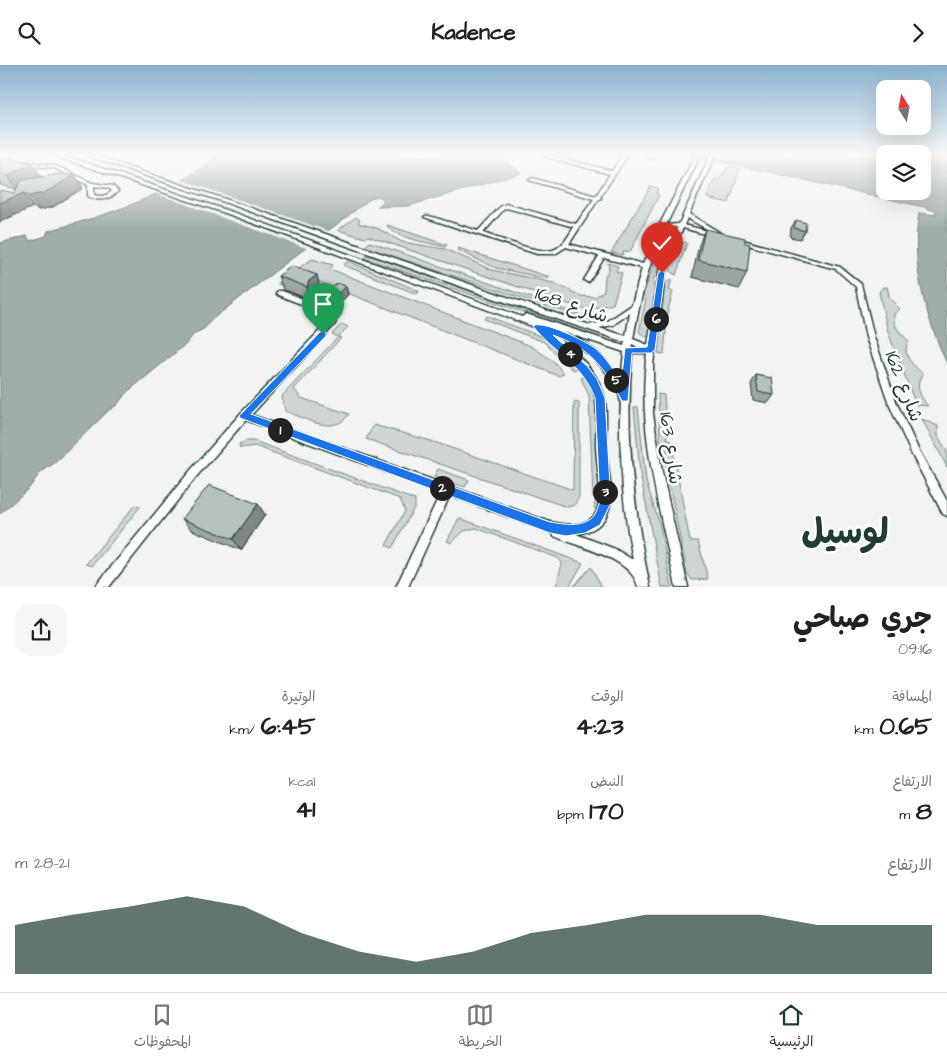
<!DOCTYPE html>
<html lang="ar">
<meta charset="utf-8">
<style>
body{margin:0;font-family:"Architects Daughter","Playpen Sans Arabic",sans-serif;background:#f6f6f6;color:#202124;direction:rtl;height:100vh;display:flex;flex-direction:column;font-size:19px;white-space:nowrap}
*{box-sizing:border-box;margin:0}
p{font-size:16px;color:#757577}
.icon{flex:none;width:28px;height:28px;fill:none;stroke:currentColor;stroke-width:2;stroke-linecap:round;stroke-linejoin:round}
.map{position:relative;height:522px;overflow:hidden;direction:ltr}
.sheet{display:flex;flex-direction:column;background:#fff;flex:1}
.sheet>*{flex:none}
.needle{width:32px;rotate:349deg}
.buttons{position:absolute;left:876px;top:15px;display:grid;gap:10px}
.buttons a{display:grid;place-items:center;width:55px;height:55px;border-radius:10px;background:#fff;box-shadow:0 5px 20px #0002;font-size:25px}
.pin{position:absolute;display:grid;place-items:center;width:42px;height:42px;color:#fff;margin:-51px -21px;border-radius:50% 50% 50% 0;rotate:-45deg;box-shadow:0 0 5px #0007}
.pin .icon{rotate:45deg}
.km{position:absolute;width:25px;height:25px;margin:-12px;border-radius:50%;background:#222;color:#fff;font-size:14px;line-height:25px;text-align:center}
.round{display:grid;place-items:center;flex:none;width:52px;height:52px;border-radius:15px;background:#f6f6f6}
.head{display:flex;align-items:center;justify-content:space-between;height:85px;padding:0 15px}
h1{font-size:28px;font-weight:700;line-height:38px}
.figures{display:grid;grid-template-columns:repeat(3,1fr);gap:8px;height:85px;padding:5px 15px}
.figures div{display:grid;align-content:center}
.figures b{font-size:25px;font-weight:700}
.figures small{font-size:14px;font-weight:400}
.figures p{font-size:14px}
.chart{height:140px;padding:10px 15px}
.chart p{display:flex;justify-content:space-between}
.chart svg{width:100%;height:90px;margin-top:5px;fill:#1f3d34;opacity:.7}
header{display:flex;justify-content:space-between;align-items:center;height:65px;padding:0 15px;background:#fff;font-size:22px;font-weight:700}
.tabs{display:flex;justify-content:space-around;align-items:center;height:70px;border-top:1px solid #e0e0e0;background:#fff;font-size:14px;color:#757577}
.tabs a{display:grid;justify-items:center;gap:2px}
.tabs .on{color:#1f3d34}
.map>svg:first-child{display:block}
.green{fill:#ced5d3;stroke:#768984}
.water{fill:#a1adaa;stroke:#6d807b}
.pier{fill:#f2f3f3}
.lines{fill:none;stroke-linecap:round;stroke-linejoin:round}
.street-casing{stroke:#1f3d34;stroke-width:3}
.street{fill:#fff;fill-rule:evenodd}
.wall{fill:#9da6a3;stroke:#1f3d34}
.shaded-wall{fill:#808784;stroke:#1f3d34}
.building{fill:#b7c1bd;stroke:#1f3d34}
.route{fill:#1a73e8;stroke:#fff}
.labels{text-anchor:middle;stroke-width:5;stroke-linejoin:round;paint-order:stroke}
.street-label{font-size:19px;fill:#1f3d34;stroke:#fff}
.near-town-label{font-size:35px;font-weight:bold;fill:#1f3d34;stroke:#fff}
</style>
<header><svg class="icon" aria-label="forward" viewBox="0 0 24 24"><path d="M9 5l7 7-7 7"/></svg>Kadence<svg class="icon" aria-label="search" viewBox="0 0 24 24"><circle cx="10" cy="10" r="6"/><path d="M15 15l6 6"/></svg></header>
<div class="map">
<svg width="947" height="522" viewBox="0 0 947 522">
<rect width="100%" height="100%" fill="#f2f3f3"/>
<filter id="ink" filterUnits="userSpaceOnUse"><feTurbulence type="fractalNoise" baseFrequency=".02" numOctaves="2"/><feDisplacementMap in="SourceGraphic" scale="10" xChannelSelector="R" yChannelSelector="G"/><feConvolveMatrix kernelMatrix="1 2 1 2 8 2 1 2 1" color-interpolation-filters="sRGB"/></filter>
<g filter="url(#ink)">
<!-- green -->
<path class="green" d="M729,101L740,103L729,138L707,133L714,114L719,115Z
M651,121L658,123L656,129L659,130L630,187L624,186L622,190L611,188Z
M356,152L360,155L358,158L377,163L402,177L445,184L492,205L554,218L581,231L595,232L604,226L605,211L609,204L608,198L618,201L616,206L622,208L613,239L586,245L368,171L365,173L338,165Z
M387,160L447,180L445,182C432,178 392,173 387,160Z
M667,164L673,165L653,216L655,228L652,270L645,272L639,267L646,233L643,230Z
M680,176L687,178L676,210L671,207L669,203Z
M370,177L587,252L609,255H590L364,182Z
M458,183L550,212L544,213L496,203L459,186Z
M368,190L611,276V277L364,193Z
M312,194L333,200L330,204L531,281L553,296L564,308L559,311L299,209L283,222L277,218Z
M348,196L419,226L417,229L343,200Z
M672,214L669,225L673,227L668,245L664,289L658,288L665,219Z
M883,222H887L890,234L900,244L894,249C892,261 901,269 909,276C900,289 914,301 923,309C914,320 920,331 928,341L916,340L888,267L879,227Z
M487,251L548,274L578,303L573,305L544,277L484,254Z
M342,259L348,262L338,272L341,273L294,324L301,333L349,349C334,372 305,353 285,346L282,331L338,272L332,269Z
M586,311L593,324L596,338L599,433L597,445L594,443L596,433L593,432L589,331L581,313Z
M658,329L664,330L667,374L671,376L690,476H698L708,514L692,515L687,508L663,388L668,386L660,377Z
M574,337L579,338V431L575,440L567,442L366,374L374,360L431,376L573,425Z
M634,342H638L646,416L660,461L672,522H662L660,512L640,408Z
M922,354L938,361V371L947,386V402Z
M246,376H254L415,435V441L392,483L386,480L405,446L400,434L255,381L240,383L239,379Z
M438,404L469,415L465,422L434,412Z
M135,440L140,442L92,501L86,499Z
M459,453L583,498L569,522H556L562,498L558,493L476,463L464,466L451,478L447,476Z
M591,502L602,522H573Z"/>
<!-- water -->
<path class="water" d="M217,91H498L521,108L408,141L377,142L383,137V133L377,131L370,134L211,255L205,263L194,269L186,279L126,328L117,340L109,345L56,397L40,408L29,423L0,449V178L27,171L30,176L46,171L48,166C107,150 169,131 217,91Z
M697,91H885V126H922L923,91H947V299C926,251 910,202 919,148L936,150L935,146L924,142Z"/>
<!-- pier -->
<path class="pier" d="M179,114L331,167L309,184L152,127Z"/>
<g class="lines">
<defs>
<path id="street" d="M53,91H62L80,96L232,147L522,252L526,249L624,281L625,277L496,234L224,137L87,91H95L228,135L501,230L590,260L608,256L632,240L642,203L604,193L589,217H587L584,215L599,191L566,182L555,189H537L424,152L425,151H429L478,166L500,142L506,139L576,159L594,134L529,115L532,113L596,131L610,109L542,91H552L612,106L622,91H627L600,132L601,133L598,135L569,179L643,199L660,159L695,91H700L666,160L679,159L710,91H715L689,149L719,167L712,171L683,163L675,180L665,208L653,299V349L662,407L688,522H676C661,450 636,361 647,288H632C625,370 633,441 650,522H638C633,493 578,482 554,471L553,468L450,430L408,522H396L441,427L246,355L196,412L109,522H96L98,518L190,406L241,348L327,258L328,251L324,248L278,230L276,228L278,226H282L330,244L336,250L335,259L251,350L550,457C618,472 597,421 596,380C596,360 600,337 591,319C580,297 559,282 540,267V264L228,149L76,98ZM507,143L574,162C569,170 563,182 553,185C538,189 499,173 483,168L504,144ZM687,153L712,167L684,160ZM677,162L659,208L648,280L633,274C640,235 648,199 664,164ZM630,248L626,271L599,263L613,260ZM561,266L624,287L621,317C607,294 587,276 561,266ZM553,269C581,279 609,302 619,330C623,339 619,352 620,361C620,370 620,379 621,388C622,424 626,460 633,495L615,484L576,469C589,467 601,462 607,449C616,429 606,402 606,381C605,360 609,339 600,320C590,299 571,283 553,269ZM632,279L638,282H632Z
M645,91H653L654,92L651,94Z
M0,93L57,101L92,118L113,121L118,126C110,135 98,137 88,131V120L54,103L0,97ZM94,121L109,123L112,126C107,131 101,132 94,130Z
M735,173L840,202L861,219L874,272L897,339L918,384L947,436V451L943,449L912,390L889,339L866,272L856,222L836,204L733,176V174Z"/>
</defs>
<!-- street casing -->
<use href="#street" class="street-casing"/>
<!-- street -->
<use href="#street" class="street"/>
</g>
<!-- wall -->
<path class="wall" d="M0,92L32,98L41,112L83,123L53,142L39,145L33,142L14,128L16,124L0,120Z
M796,155L805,166L800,174L790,172L791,163Z
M705,164L745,178L747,207L739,224L692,212L699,180Z
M278,211L320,223L312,229L311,235L283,224Z
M346,221L348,230L336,242L327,238L325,230Z
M756,310L774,330L768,338L753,335L751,319Z
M258,439L265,450L241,485L192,465L182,454Z"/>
<!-- shaded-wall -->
<path class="shaded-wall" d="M32,98L41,112L17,124L8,111Z
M75,110L83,123L53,142L39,145L29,131Z
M23,128L33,142L0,157V138Z
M317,210L320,223L312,229L311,235L307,222L309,216Z
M346,221L348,230L336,242L333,233Z
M258,439L265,450L241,485L233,474Z"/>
<!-- building -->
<path class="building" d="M0,92H2L32,98L8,111L0,109Z
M60,109L75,110L44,128L29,131L23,128L0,138V125L14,128L22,115Z
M796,155L806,158L805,166L794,163Z
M705,164L745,173V178L750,179L747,207L698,195Z
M292,201L317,210L309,216L307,222L278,211Z
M337,218L346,221L333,233L325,230Z
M756,310L772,313L774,330L758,327Z
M209,420L258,439L233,474L182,454Z"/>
</g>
<!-- sky -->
<linearGradient id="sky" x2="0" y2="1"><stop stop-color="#8bb1cf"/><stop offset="0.55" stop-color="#f9fafa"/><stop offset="1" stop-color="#f9fafa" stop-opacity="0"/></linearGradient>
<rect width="947" height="164" fill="url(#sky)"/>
<!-- route -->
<path class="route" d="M662,206L665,208L655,285L651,288H632L628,336H622C603,301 591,284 553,270L587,301L597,314L605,333L611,438L600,460L585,468L566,471L550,468L240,353L239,351L320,267H326V271L251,349L550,457C563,459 582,463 593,452C596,449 598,441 600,437L595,333C582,298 554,288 533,261C541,254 588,277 596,284C607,294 614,305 621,318L625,283L647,282L658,208Z"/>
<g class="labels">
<!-- street labels -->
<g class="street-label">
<text transform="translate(572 239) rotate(19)" y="7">شارع 168</text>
<text transform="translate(905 321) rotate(69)" y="7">شارع 162</text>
<text transform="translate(672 383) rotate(82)" y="7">شارع 163</text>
</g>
<!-- near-town labels -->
<g class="near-town-label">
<text x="845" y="478">لوسيل</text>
</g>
</g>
</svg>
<div class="buttons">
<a><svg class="needle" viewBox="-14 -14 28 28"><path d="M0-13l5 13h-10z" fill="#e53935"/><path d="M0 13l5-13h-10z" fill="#757577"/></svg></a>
<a><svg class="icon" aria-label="layers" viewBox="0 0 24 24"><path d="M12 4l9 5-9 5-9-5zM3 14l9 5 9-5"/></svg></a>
</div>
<div class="pin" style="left:323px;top:269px;background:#1e9e55"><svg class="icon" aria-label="arrive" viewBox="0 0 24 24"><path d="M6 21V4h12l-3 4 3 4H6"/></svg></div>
<div class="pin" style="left:662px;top:208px;background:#d93025"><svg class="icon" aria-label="check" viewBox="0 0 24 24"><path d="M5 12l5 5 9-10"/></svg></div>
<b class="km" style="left:280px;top:365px">1</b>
<b class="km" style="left:442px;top:423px">2</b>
<b class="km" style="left:605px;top:427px">3</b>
<b class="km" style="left:570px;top:289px">4</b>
<b class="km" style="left:616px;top:315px">5</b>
<b class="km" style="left:656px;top:254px">6</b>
</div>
<section class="sheet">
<div class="head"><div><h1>جري صباحي</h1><p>09:16</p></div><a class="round"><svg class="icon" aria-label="share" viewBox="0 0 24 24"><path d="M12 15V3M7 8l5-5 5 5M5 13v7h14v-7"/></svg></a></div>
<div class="figures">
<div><p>المسافة</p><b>0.65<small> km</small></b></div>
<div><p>الوقت</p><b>4:23</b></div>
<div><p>الوتيرة</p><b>6:45<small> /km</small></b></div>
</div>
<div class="figures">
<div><p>الارتفاع</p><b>8<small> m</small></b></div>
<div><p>النبض</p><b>170<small> bpm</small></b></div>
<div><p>kcal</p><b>41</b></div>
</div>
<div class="chart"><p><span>الارتفاع</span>21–28 m</p>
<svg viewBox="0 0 160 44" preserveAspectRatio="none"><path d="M0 44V20L10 15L20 11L30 6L40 11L50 24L60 33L70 38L80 33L90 24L100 20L110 15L120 15L130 15L140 20L150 20L160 20V44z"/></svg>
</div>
</section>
<nav class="tabs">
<a class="on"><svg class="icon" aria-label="home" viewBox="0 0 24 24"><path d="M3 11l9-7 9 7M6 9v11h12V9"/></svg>الرئيسية</a>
<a><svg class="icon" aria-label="map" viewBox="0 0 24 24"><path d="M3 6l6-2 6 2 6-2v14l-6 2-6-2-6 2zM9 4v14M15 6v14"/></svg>الخريطة</a>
<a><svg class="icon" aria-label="saved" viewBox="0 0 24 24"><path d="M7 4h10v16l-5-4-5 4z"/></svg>المحفوظات</a>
</nav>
